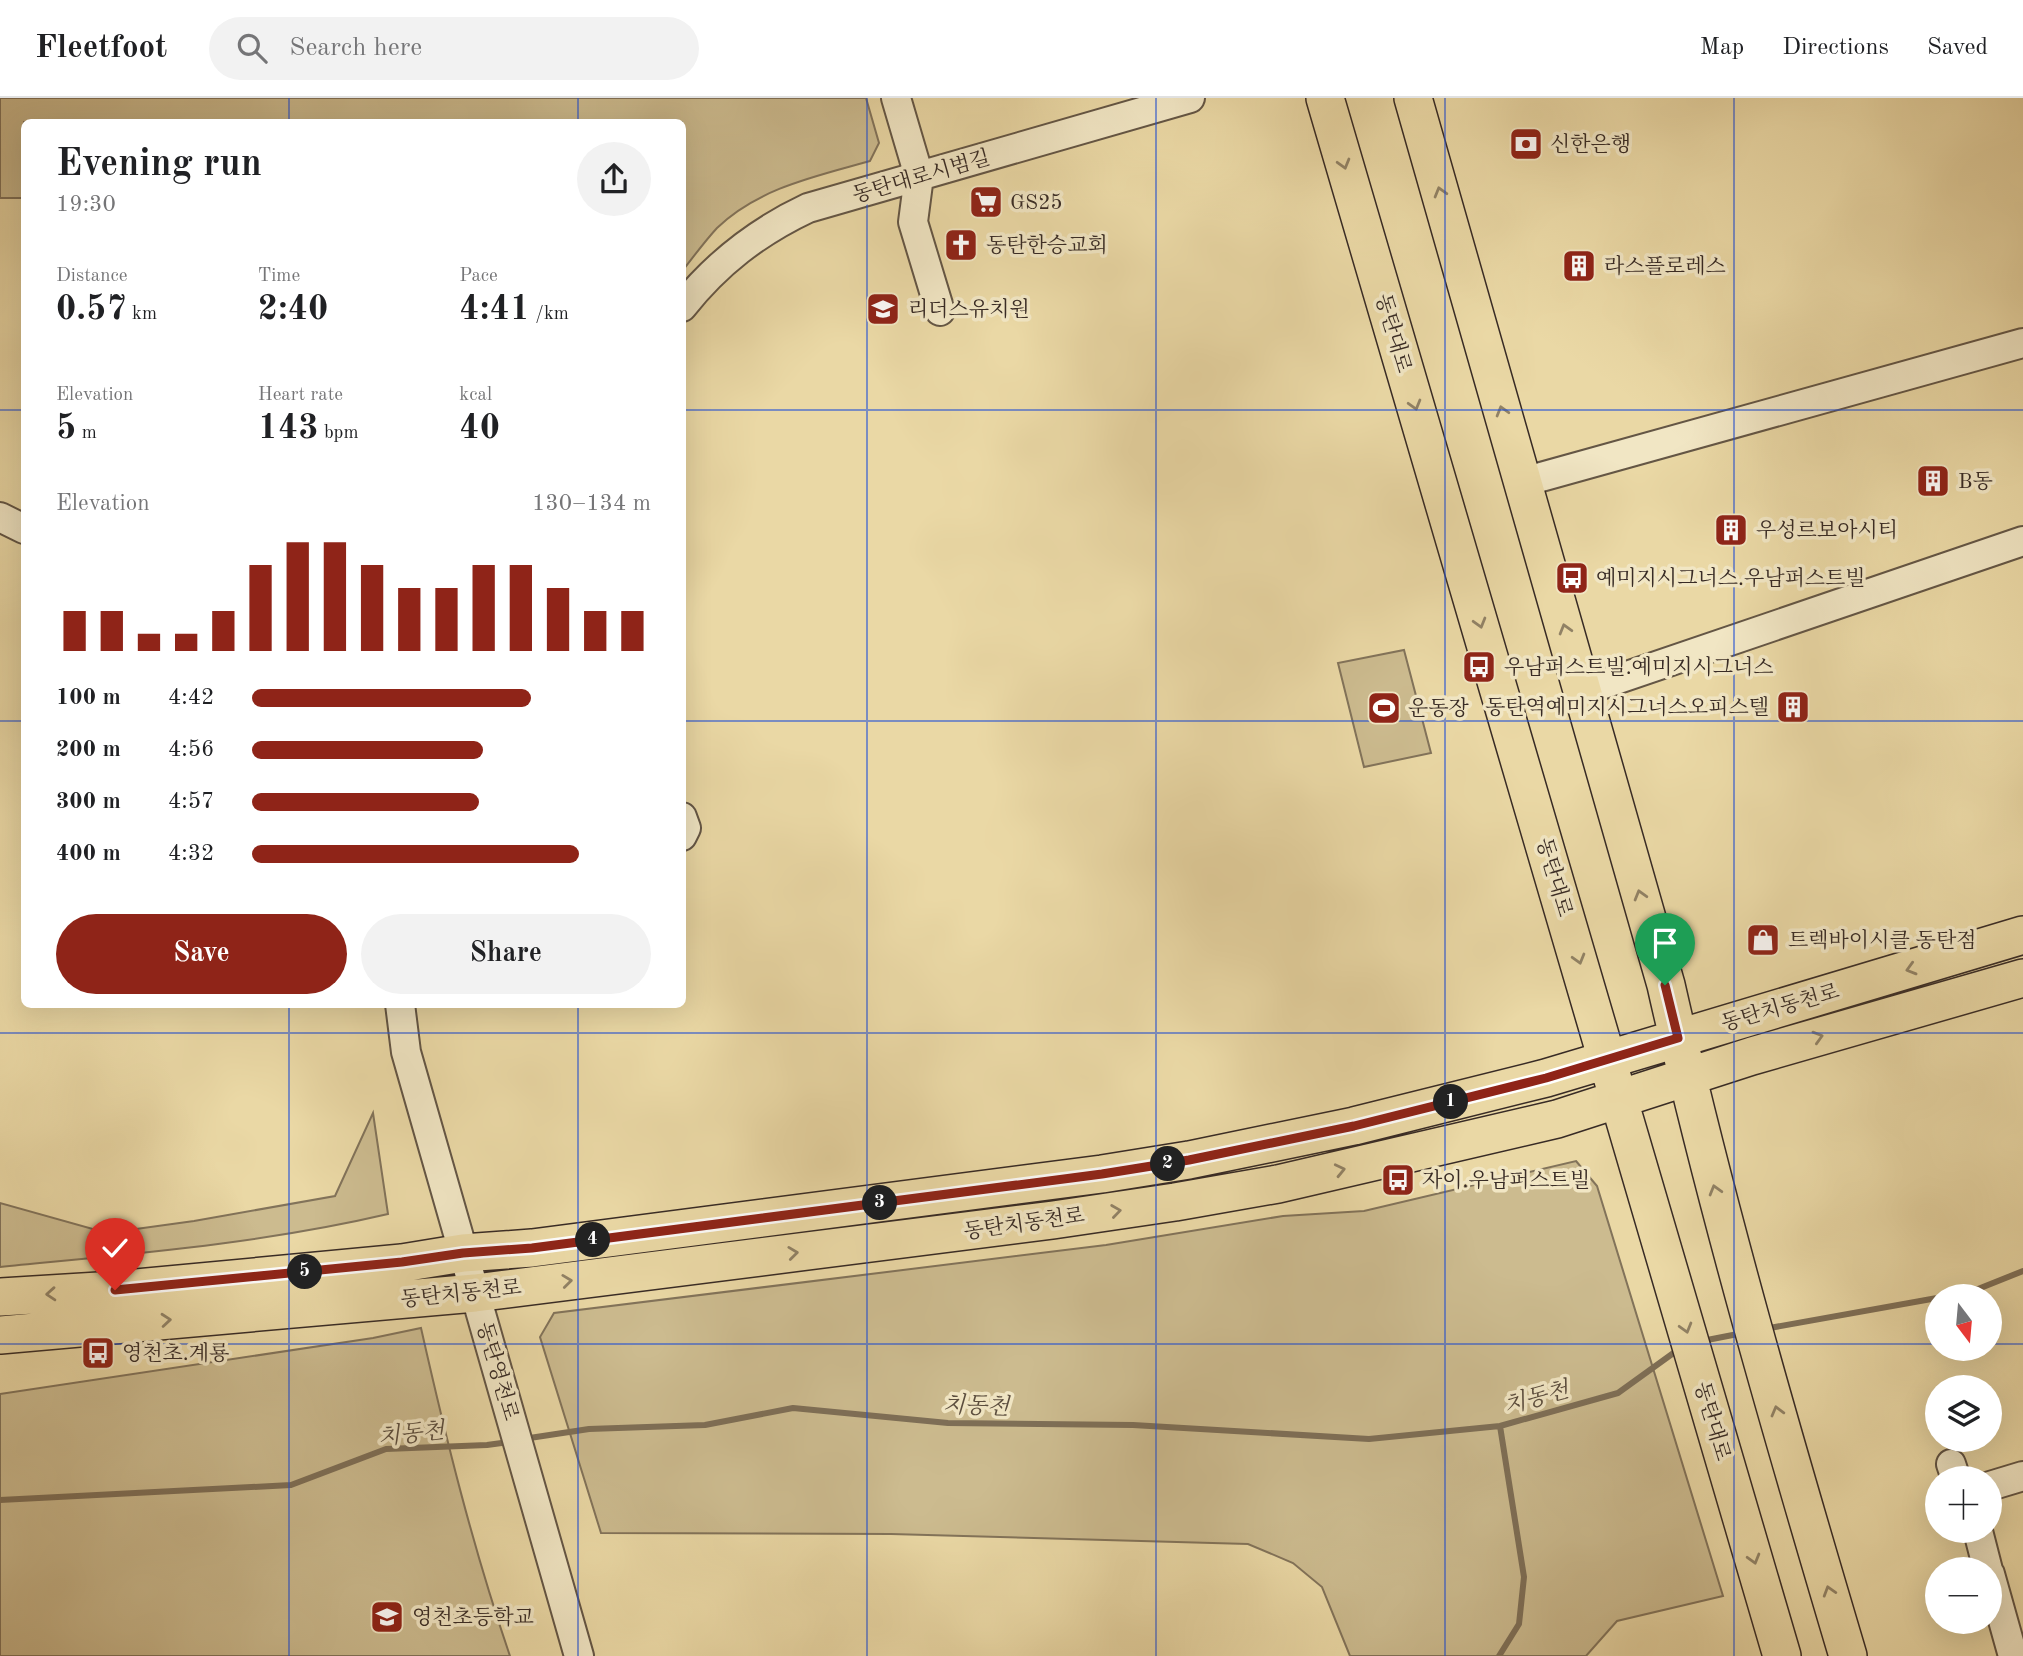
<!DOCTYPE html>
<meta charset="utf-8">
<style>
body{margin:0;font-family:"Old Standard TT","Noto Serif KR",serif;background:#f2f2f2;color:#202124;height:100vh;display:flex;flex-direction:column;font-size:26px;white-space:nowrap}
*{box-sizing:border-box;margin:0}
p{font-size:23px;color:#757577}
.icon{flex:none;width:38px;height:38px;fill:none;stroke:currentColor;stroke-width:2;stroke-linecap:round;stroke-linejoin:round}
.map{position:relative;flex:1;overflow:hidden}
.panel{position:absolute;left:21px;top:21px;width:665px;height:889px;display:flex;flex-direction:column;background:#fff;border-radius:10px;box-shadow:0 7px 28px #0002}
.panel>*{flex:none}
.needle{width:46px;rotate:164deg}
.tools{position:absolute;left:1925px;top:1186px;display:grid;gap:14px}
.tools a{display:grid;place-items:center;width:77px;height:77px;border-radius:50%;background:#fff;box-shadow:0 7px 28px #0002;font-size:35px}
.pin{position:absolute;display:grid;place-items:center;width:60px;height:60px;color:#fff;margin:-72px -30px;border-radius:50% 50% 50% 0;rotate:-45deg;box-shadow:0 0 7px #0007}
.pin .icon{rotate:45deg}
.km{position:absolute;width:35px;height:35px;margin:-18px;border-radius:50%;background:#222;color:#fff;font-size:19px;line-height:35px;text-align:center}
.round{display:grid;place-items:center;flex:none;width:74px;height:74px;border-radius:37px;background:#f2f2f2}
.summary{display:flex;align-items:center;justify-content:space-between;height:119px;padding:0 35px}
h1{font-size:38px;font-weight:700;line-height:52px}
.stats{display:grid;grid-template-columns:repeat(3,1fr);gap:10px;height:119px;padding:7px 35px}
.stats div{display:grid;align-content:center}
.stats b{font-size:35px;font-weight:700}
.stats small{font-size:19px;font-weight:400}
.stats p{font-size:19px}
.chart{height:196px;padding:14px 35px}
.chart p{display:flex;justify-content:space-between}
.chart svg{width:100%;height:126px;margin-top:7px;stroke:#8f2418;stroke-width:6}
.primary-button{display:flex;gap:14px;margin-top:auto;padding:14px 35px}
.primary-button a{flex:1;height:80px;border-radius:42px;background:#8f2418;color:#fff;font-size:28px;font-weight:700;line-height:80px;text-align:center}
.primary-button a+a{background:#f2f2f2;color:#202124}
ul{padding:0 35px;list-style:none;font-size:23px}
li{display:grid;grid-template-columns:112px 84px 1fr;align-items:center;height:52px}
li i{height:18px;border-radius:9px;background:#8f2418}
header{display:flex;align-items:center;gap:42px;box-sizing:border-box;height:98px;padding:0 35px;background:#fff;border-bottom:2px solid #e0e0e0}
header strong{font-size:33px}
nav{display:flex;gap:38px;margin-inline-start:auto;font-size:24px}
.search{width:490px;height:63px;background:#f2f2f2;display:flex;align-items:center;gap:18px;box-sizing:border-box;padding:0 24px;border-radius:38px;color:#757577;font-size:26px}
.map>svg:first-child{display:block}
.green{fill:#ccbb8f;stroke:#82735a;stroke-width:2}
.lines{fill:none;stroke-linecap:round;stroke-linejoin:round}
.stream{stroke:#7e6f57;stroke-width:6}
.minor-casing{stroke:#645645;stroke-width:32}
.major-casing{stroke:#382b25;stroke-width:40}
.minor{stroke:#f1e6c4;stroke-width:28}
.major{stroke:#ead8a5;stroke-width:37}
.oneway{stroke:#918265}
.route-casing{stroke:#fff;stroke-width:14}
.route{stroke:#8f2418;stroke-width:9}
.grid{fill:none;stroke:#1d4ed8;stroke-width:2;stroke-opacity:0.55}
.labels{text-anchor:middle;stroke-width:7;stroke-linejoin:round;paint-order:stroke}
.poi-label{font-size:21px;fill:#382b25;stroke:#f1e6c4;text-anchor:start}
.street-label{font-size:21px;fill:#382b25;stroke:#f1e6c4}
.water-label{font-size:23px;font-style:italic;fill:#5b4d3e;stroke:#f1e6c4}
</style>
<header>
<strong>Fleetfoot</strong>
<div class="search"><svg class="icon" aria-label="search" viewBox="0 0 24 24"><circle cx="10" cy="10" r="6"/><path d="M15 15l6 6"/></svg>Search here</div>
<nav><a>Map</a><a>Directions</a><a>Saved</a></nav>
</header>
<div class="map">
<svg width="2023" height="1558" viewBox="0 0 2023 1558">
<rect width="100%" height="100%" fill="#ead8a5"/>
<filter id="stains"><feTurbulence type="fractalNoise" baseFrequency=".00286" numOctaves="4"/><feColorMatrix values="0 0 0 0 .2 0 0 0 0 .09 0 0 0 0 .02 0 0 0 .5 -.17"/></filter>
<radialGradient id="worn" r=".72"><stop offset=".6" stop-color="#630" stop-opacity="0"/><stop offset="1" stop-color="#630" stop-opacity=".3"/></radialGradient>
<!-- green -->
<path class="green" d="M0,0H866L879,45L870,63C817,78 758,90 717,130C705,143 694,158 683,172L682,24H24V100H0Z
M1404,552L1431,655L1364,669L1338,565Z
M373,1015L388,1116C260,1146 130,1156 0,1169V1105L107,1135L194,1123L335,1098Z
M1576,1063L1597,1088L1723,1498L1617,1523L1586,1558H1350L1322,1489L1293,1465L1248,1446L891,1436L601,1435L540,1239L554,1215L1106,1147L1283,1118L1364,1113Z
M421,1230C446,1341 473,1450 510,1558H0V1296L373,1240Z"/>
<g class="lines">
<!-- stream -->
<path class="stream" d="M1944,1199L1973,1193L2023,1173
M1764,1231L1937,1200
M1702,1243L1743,1235
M523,1341L589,1331L705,1327L793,1310L948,1325L1133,1327L1369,1341L1500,1328L1618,1295L1679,1251
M0,1402L291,1387L386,1351L487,1347L509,1344
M1499,1558L1519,1526L1524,1479L1500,1328"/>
<defs>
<path id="minor" d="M896,0L919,78L913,124L940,213
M682,209C717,165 757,134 808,110L1190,0
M1523,384L2023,245
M0,419L24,431
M1583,593L2023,443
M682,719L686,730L682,738
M400,906L406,954L579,1558
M1951,1366L1956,1381
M1990,1388L2023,1378
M1978,1433L1988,1472
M1990,1476L2013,1558"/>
<path id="major" d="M1325,0L1782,1558
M1413,0L1666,887C1717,1113 1782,1336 1848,1558
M0,1199L115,1192L402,1165L463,1155L532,1150L1102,1076L1189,1062L1354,1028L1546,980L2023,837
M0,1237L475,1195L1053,1122L1175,1104L1278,1086L1557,1021L1752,958L2023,880"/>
</defs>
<!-- minor casing -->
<use href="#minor" class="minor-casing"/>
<!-- major casing -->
<use href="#major" class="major-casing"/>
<!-- minor -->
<use href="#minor" class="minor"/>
<!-- major -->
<use href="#major" class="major"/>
</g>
<!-- one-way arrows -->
<defs><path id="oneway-chevron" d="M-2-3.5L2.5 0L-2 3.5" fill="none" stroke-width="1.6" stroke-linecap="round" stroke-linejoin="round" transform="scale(1.75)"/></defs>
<g class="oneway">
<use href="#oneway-chevron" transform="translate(1344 66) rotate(74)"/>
<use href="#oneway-chevron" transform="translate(1440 94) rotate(-106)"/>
<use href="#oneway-chevron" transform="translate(1415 307) rotate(74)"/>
<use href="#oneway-chevron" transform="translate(1502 313) rotate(-106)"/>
<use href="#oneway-chevron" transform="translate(1480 525) rotate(74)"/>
<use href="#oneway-chevron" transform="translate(1565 531) rotate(-106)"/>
<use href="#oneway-chevron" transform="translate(1640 797) rotate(-106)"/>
<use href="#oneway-chevron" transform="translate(1579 861) rotate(74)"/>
<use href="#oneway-chevron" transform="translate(1911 871) rotate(164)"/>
<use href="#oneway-chevron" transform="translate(1818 939) rotate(-16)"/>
<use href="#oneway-chevron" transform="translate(1340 1072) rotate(-13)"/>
<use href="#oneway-chevron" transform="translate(1715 1092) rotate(-106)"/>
<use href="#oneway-chevron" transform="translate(1116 1113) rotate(-8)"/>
<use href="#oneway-chevron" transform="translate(793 1155) rotate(-7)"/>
<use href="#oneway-chevron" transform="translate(567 1183) rotate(-7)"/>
<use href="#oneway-chevron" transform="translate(51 1196) rotate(176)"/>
<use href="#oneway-chevron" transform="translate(166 1222) rotate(-5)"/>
<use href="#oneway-chevron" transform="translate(1686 1230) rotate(74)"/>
<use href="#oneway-chevron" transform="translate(1777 1313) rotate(-105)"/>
<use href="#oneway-chevron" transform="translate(1754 1461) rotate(74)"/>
<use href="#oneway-chevron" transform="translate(1829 1493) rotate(-107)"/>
</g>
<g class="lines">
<defs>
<path id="route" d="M115,1192L402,1164L463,1155L532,1150L1102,1076L1189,1062L1354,1028L1546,980L1678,940L1665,887"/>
</defs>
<!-- route casing -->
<use href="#route" class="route-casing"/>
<!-- route -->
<use href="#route" class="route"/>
</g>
<!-- grid -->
<path class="grid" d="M289,0V24M578,0V24M867,0V1558M1156,0V1558M1445,0V1558M1734,0V1558M0,312H24M682,312H2023M0,623H24M682,623H2023M289,906V1558M578,906V1558M0,935H2023M0,1246H1937M1990,1246H2023"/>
<!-- icons -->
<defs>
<symbol id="bank-square" viewBox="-11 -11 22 22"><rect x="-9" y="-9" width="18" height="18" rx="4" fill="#8f2418" stroke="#f1e6c4"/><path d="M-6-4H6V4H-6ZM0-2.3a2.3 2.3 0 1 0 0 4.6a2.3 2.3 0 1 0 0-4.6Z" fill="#fff"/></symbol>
<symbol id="supermarket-square" viewBox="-11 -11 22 22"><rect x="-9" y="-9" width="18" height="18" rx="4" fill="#8f2418" stroke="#f1e6c4"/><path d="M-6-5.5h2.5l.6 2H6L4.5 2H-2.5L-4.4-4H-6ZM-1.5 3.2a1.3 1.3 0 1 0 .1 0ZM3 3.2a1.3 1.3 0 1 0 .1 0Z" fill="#fff"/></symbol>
<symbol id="church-square" viewBox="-11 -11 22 22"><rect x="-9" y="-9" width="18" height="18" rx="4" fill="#8f2418" stroke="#f1e6c4"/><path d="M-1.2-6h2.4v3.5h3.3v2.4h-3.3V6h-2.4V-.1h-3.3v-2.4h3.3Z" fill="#fff"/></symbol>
<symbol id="building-square" viewBox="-11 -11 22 22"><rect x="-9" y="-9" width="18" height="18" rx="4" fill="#8f2418" stroke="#f1e6c4"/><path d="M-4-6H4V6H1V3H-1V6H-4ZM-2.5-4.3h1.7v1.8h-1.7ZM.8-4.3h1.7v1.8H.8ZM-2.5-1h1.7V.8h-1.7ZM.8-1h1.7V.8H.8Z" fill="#fff"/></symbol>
<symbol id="school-square" viewBox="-11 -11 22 22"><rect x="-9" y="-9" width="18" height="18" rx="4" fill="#8f2418" stroke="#f1e6c4"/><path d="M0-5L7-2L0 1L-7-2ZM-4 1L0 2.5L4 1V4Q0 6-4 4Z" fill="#fff"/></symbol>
<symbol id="bus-square" viewBox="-11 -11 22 22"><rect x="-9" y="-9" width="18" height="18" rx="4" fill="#8f2418" stroke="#f1e6c4"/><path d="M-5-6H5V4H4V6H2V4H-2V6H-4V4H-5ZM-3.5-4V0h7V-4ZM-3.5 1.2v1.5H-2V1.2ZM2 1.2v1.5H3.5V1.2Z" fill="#fff"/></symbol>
<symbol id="stadium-square" viewBox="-11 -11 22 22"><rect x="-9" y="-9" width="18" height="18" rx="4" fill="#8f2418" stroke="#f1e6c4"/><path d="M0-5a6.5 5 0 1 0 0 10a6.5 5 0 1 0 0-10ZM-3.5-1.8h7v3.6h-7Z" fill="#fff"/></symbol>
<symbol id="shop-square" viewBox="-11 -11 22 22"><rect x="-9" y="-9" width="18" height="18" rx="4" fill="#8f2418" stroke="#f1e6c4"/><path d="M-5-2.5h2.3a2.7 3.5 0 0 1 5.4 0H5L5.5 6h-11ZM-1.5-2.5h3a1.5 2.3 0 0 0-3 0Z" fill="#fff"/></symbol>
</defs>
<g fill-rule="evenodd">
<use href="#bank-square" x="1507" y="27" width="38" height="38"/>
<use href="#supermarket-square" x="967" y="85" width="38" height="38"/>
<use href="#church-square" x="942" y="128" width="38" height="38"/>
<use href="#building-square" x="1560" y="149" width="38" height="38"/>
<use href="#school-square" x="864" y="192" width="38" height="38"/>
<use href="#building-square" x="1914" y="364" width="38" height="38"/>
<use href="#building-square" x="1712" y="413" width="38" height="38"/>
<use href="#bus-square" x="1553" y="461" width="38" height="38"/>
<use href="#bus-square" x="1460" y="550" width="38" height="38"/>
<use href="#building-square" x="1774" y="590" width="38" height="38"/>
<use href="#stadium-square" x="1365" y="591" width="38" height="38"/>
<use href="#shop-square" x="1744" y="823" width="38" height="38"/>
<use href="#bus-square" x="1379" y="1063" width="38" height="38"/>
<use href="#bus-square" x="79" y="1236" width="38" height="38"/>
<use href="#school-square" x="368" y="1500" width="38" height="38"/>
</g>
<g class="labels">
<!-- poi labels -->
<g class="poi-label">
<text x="1550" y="53">신한은행</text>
<text x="1010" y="111">GS25</text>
<text x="986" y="154">동탄한승교회</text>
<text x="1604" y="175">라스플로레스</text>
<text x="908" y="218">리더스유치원</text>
<text x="1958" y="390">B동</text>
<text x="1756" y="439">우성르보아시티</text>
<text x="1596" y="487">예미지시그너스.우남퍼스트빌</text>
<text x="1504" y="576">우남퍼스트빌.예미지시그너스</text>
<text x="1769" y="616" text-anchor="end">동탄역예미지시그너스오피스텔</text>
<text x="1408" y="617">운동장</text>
<text x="1788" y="849">트렉바이시클 동탄점</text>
<text x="1422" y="1089">자이.우남퍼스트빌</text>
<text x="122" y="1262">영천초.계룡</text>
<text x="412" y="1526">영천초등학교</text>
</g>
<!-- street labels -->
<g class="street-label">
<text transform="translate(921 78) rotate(-16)" y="7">동탄대로시범길</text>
<text transform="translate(1394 235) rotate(74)" y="7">동탄대로</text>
<text transform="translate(1555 779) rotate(74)" y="7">동탄대로</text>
<text transform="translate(1780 909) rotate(-16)" y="7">동탄치동천로</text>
<text transform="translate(1024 1125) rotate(-8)" y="7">동탄치동천로</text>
<text transform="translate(461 1195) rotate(-6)" y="7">동탄치동천로</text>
<text transform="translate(498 1273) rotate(74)" y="7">동탄영천로</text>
<text transform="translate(1713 1323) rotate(74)" y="7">동탄대로</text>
</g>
<!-- water labels -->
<g class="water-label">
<text transform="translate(1536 1299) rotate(-15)" y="8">치동천</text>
<text transform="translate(976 1307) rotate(2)" y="8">치동천</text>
<text transform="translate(411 1335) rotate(-6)" y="8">치동천</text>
</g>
</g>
<rect width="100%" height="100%" filter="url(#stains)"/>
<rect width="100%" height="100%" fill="url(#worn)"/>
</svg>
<div class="tools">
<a><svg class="needle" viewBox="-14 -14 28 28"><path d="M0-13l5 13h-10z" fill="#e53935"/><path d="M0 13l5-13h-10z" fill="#757577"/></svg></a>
<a><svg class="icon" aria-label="layers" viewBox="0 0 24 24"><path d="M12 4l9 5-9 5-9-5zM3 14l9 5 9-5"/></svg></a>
<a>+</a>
<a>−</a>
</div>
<div class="pin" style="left:1665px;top:887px;background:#1e9e55"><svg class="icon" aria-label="arrive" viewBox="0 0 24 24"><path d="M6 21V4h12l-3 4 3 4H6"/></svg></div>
<div class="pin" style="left:115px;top:1192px;background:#d93025"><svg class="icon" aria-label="check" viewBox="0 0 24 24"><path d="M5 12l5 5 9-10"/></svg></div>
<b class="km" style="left:1451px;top:1004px">1</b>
<b class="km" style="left:1168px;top:1066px">2</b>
<b class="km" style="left:880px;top:1105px">3</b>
<b class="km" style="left:593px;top:1142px">4</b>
<b class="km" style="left:305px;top:1174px">5</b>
<section class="panel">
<div class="summary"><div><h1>Evening run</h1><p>19:30</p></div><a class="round"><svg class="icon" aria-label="share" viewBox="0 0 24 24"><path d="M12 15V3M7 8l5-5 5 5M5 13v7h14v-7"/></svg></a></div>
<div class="stats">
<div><p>Distance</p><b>0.57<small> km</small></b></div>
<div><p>Time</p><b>2:40</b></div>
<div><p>Pace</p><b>4:41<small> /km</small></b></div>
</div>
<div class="stats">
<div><p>Elevation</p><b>5<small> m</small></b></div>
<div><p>Heart rate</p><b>143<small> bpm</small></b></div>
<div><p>kcal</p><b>40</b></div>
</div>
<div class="chart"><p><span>Elevation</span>130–134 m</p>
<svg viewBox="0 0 160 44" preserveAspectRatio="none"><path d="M5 44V30M15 44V30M25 44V38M35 44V38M45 44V30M55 44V14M65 44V6M75 44V6M85 44V14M95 44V22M105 44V22M115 44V14M125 44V14M135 44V22M145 44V30M155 44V30"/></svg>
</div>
<ul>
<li><b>100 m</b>4:42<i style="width:70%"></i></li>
<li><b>200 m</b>4:56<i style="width:58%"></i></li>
<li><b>300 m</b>4:57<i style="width:57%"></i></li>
<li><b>400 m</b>4:32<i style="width:82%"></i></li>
</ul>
<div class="primary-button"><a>Save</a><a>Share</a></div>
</section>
</div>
